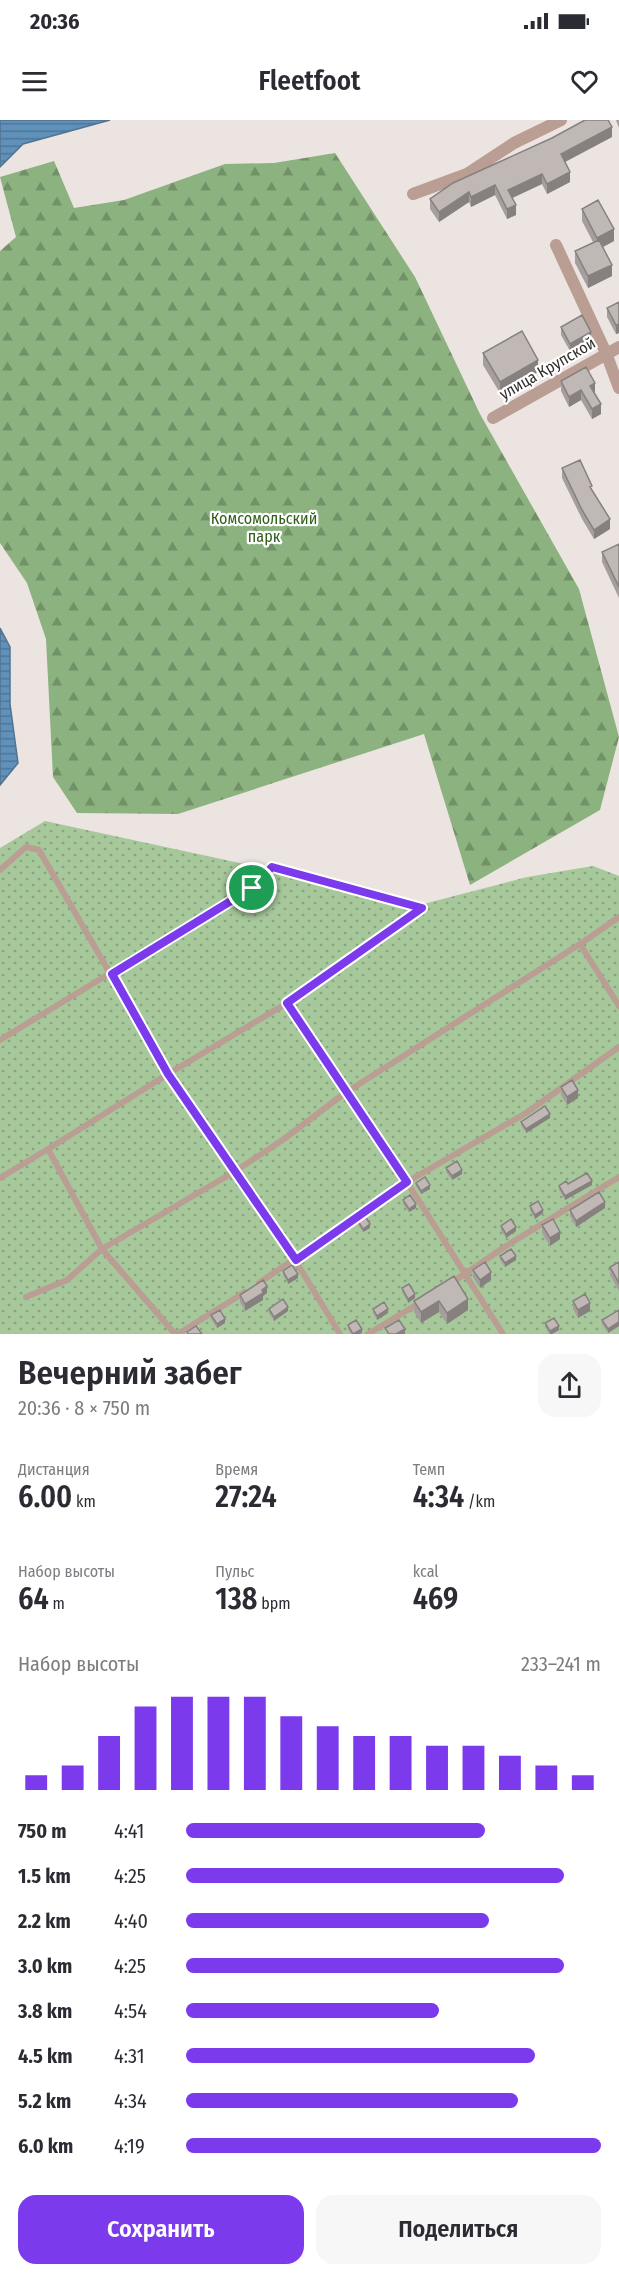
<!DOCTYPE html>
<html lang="ru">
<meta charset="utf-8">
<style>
body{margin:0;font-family:"Fira Sans Condensed",sans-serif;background:#f7f7f7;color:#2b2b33;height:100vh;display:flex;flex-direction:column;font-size:22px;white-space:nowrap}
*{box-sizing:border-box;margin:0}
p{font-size:20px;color:#7c7c81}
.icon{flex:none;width:33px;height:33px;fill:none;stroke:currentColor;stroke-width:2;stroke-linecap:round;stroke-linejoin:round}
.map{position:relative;height:1214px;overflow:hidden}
.drawer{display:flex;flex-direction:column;background:#fff;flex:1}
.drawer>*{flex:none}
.pin{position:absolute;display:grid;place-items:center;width:51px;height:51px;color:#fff;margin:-26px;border:3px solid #fff;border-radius:50%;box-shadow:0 2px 6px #0007}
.round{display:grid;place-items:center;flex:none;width:63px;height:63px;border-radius:18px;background:#f7f7f7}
.overview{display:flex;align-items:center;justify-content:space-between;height:102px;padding:0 18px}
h1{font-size:33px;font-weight:600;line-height:45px}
.figures{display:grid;grid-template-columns:repeat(3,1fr);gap:9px;height:102px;padding:6px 18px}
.figures div{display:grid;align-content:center}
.figures b{font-size:30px;font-weight:600}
.figures small{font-size:16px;font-weight:400}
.figures p{font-size:16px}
.chart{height:168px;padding:12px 18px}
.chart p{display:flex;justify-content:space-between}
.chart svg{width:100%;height:108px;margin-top:6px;stroke:#7c3aed;stroke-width:6}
.primary-button{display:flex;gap:12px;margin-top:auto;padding:12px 18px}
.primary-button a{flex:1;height:69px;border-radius:18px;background:#7c3aed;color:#fff;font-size:24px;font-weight:600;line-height:69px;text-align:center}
.primary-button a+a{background:#f7f7f7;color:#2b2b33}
ul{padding:0 18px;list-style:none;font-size:20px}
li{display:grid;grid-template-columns:96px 72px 1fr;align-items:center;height:45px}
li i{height:15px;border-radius:8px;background:#7c3aed}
.status{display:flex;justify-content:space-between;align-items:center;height:42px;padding:0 30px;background:#fff;direction:ltr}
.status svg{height:16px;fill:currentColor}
header{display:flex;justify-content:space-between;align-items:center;height:78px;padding:0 18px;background:#fff;font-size:27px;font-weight:600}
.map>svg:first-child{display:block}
.grass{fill:url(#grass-dots)}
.forest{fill:url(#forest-firs)}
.water{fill:url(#water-rules);stroke:#517390;stroke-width:1.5}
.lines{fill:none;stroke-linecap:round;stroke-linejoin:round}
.lane{stroke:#ba9d93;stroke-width:6}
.street{stroke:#ba9d93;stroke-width:12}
.wall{fill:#a59e9c}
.shaded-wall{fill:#86817f}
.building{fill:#c0b8b5;stroke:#86817f;stroke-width:1.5}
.route-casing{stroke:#fff;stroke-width:12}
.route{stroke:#7c3aed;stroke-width:8}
.labels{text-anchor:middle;stroke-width:4.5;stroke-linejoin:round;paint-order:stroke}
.street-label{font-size:16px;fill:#302d2c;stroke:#fff}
.park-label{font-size:16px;fill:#2f5f19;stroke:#fff}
</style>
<div class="status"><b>20:36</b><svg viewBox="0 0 49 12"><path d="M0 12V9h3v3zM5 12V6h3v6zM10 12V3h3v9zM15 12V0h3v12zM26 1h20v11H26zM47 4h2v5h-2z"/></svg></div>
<header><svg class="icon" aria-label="menu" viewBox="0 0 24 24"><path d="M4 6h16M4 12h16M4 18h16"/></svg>Fleetfoot<svg class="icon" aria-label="heart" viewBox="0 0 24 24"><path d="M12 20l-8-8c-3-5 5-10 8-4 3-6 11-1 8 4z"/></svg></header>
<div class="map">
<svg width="619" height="1214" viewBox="0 0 619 1214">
<defs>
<pattern id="grass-dots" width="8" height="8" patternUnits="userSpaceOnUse" patternTransform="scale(1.5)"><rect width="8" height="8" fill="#a6c89b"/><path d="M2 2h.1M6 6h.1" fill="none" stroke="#88a37f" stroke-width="1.8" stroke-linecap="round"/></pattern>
<pattern id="forest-firs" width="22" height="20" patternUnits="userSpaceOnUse" patternTransform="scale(1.5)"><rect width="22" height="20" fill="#8cb27f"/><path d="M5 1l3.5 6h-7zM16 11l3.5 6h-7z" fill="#739168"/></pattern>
<pattern id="water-rules" width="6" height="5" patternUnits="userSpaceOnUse" patternTransform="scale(1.5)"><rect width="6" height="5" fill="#5f91bb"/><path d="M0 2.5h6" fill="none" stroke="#4f7798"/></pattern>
</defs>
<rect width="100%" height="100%" fill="#ece4e1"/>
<!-- grass -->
<path class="grass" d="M45,701L249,745L408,788L527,757L593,746L619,756V1214H0V728Z"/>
<!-- forest -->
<path class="forest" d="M335,33L415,157L480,294L579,469L619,617L600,690L470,765L424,614L178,694L77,693L53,657L46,519L27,463L0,423V131L16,117L0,57L54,41L74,88L124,80L225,44L274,43Z"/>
<!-- water -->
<path class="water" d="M0,0H110L23,24L0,47Z
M0,508L10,527V584L18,643L0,665Z"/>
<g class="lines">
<!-- lane -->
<path class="lane" d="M0,750L26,727L39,730L168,954L295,1140L340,1214
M619,797L580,824L619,886
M0,920L252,767L272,747L422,788L287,883L407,1062L503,1214
M48,1029L168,954L287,883
M0,1058L48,1029L102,1129L175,1214
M259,1163L407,1062L526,993L619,927
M450,1164L506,1126L619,1057
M26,1177L67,1160L102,1129L234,1052L284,1019L345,973L580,824
M178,1214L245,1172
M368,1214L421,1182"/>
<!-- street -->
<path class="street" d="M413,74L467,54L514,23L561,0
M556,125L606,233L619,268
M493,298L619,227"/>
</g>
<!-- wall -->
<path class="wall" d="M616,0H619V8Z
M612,17L565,42L570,62L547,74L542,64L512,78L516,95L507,99L495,75L471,87L469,82L439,102L430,89V79Z
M582,89L614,121L603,127L612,156L588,168L575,143V131L593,122L582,101Z
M619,182V213L616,214L607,197V188Z
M561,207L591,220L570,231L561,215Z
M483,233L538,252L500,273L483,245Z
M561,261L595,273L601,294L592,299L581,280L569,287L561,271Z
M562,348L592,370L610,409L594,419L582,399L562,358Z
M619,424V478L602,442V432Z
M561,967L578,978L567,985L561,975Z
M550,998L526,1013L521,1005V1002Z
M446,1048L462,1054L452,1060L446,1052Z
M416,1063L430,1069L421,1074L416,1066Z
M568,1064L592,1065L565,1080L559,1070V1066Z
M403,1080L416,1088L409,1092L403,1084Z
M530,1086L543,1093L535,1099L530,1090Z
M605,1088L576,1107L570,1096V1090Z
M358,1101L370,1108L363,1112L358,1105Z
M542,1105L560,1119L550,1126L542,1113Z
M501,1106L516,1111L506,1118L501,1110Z
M500,1136L516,1140L505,1147L500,1140Z
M619,1142V1171L610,1155V1147Z
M473,1150L491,1160L480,1168L473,1157Z
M283,1151L298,1158L288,1164L283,1155Z
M454,1156L468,1190L447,1204L439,1192L421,1203L414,1192V1181Z
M402,1168L415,1178L408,1183L402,1172Z
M267,1173L263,1176V1180L245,1191L240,1182V1175Z
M573,1181L590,1191L578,1198L573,1189Z
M269,1189L288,1191L274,1201L269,1193Z
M373,1189L388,1193L377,1200L373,1193Z
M619,1190V1206L608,1213L602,1204V1200Z
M211,1195L225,1203L217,1208L211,1199Z
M545,1203L559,1210L552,1214H549L545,1207Z
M348,1205L362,1213L359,1214H351L348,1209Z"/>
<!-- shaded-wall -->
<path class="shaded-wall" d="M612,7V17L561,44V34Z
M570,52V62L547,74V64Z
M542,54V64L508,80V70Z
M495,65V75L471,87V77Z
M469,72V82L439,102V92Z
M516,85V95L507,99V89Z
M614,109V121L597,130V118Z
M612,145V156L588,168V156Z
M619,204V213L616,214V205Z
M591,212V220L570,231V224Z
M538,240V252L500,273V262Z
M595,263V273L590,266Z
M581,270V280L569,287V277Z
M601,284V294L592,299V289Z
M610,399V409L594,419V410Z
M578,970V978L567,985V977Z
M550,994V998L526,1013V1009Z
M462,1050V1054L452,1060V1056Z
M592,1061V1065L565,1080V1076Z
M430,1065V1069L421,1074V1071Z
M605,1082V1088L576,1107V1101Z
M416,1084V1088L409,1092V1089Z
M543,1090V1093L535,1099V1095Z
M370,1104V1108L363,1112V1109Z
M516,1107V1111L506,1118V1114Z
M560,1112V1119L550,1126V1118Z
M516,1136V1140L505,1147V1143Z
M491,1152V1160L480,1168V1160Z
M298,1154V1158L288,1164V1160Z
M267,1166V1173L263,1176V1180L245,1191V1184Z
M415,1174V1178L408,1183V1179Z
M468,1179V1190L447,1204V1193Z
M439,1181V1192L421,1203V1192Z
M590,1183V1191L578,1198V1190Z
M288,1187V1191L274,1201V1197Z
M388,1189V1193L377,1200V1196Z
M225,1199V1203L217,1208V1204Z
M619,1202V1206L608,1213V1209Z
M559,1206V1210L552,1214H550V1211Z
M362,1209V1213L359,1214H353Z
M405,1209V1214H396Z"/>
<!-- building -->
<path class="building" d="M585,0H608L612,7L561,34L570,52L547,64L542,54L508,70L516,85L507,89L495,65L471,77L469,72L439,92L430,79L453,63L552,18Z
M598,80L614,109L597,118L582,89Z
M599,120L612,145L588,156L575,131Z
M619,182V204L616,205L607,188Z
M582,195L591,212L570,224L561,207Z
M522,211L538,240L500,262L483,233Z
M586,247L595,263L590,266L601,284L592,289L581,270L569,277L561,261Z
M580,340L592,366L590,367L610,399L594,410L582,390L562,348Z
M619,424V467L602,432Z
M572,960L578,970L567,977L561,967Z
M545,986L550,994L526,1009L521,1002Z
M457,1041L462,1050L452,1056L446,1048Z
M587,1053L592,1061L565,1076L559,1066L566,1061L568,1064Z
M425,1057L430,1065L421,1071L416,1063Z
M599,1072L605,1082L576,1101L570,1090Z
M410,1075L416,1084L409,1089L403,1080Z
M538,1081L543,1090L535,1095L530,1086Z
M365,1096L370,1104L363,1109L358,1101Z
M511,1099L516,1107L506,1114L501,1106Z
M553,1099L560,1112L550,1118L542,1105Z
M511,1129L516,1136L505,1143L500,1136Z
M485,1142L491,1152L480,1160L473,1150Z
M619,1142V1163L610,1147Z
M292,1145L298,1154L288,1160L283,1151Z
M454,1156L468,1179L447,1193L439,1181L421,1192L414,1181Z
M263,1160L267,1166L262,1170L263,1173L245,1184L240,1175Z
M409,1164L415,1174L408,1179L402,1168Z
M585,1174L590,1183L578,1190L573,1181Z
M283,1179L288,1187L274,1197L269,1189Z
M384,1182L388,1189L377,1196L373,1189Z
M220,1190L225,1199L217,1204L211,1195Z
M619,1190V1202L608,1209L602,1200Z
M554,1198L559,1206L550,1211L545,1203Z
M356,1200L362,1209L353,1214L348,1205Z
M399,1200L405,1209L396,1214H389L385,1208Z
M196,1206L202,1214H188L187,1212Z"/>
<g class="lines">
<defs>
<path id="route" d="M272,747L422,788L287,883L407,1062L296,1140L168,954L112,854L252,768Z"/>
</defs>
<!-- route casing -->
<use href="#route" class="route-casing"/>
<!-- route -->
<use href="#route" class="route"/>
</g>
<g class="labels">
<!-- street labels -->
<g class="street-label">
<text transform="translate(547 248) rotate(-30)" y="6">улица Крупской</text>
</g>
<!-- park labels -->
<g class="park-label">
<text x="264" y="404">Комсомольский<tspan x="264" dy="18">парк</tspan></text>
</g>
</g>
</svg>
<div class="pin" style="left:252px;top:768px;background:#1e9e55"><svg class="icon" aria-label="arrive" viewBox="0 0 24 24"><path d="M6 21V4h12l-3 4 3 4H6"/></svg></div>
</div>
<section class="drawer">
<div class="overview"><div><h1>Вечерний забег</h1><p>20:36 · 8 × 750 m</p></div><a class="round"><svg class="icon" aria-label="share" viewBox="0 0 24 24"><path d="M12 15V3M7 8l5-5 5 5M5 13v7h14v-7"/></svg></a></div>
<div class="figures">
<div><p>Дистанция</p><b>6.00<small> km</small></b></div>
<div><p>Время</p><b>27:24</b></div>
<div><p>Темп</p><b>4:34<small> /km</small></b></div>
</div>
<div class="figures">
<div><p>Набор высоты</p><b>64<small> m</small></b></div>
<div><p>Пульс</p><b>138<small> bpm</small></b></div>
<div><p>kcal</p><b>469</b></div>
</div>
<div class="chart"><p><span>Набор высоты</span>233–241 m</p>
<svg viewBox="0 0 160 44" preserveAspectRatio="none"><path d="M5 44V38M15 44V34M25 44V22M35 44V10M45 44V6M55 44V6M65 44V6M75 44V14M85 44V18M95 44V22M105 44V22M115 44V26M125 44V26M135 44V30M145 44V34M155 44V38"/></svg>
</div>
<ul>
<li><b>750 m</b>4:41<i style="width:72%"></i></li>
<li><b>1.5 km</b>4:25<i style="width:91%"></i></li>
<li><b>2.2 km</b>4:40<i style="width:73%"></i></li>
<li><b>3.0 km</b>4:25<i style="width:91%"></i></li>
<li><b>3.8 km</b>4:54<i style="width:61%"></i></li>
<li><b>4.5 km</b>4:31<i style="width:84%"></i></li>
<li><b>5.2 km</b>4:34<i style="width:80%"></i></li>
<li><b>6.0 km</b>4:19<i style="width:100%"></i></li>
</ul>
<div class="primary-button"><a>Сохранить</a><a>Поделиться</a></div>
</section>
